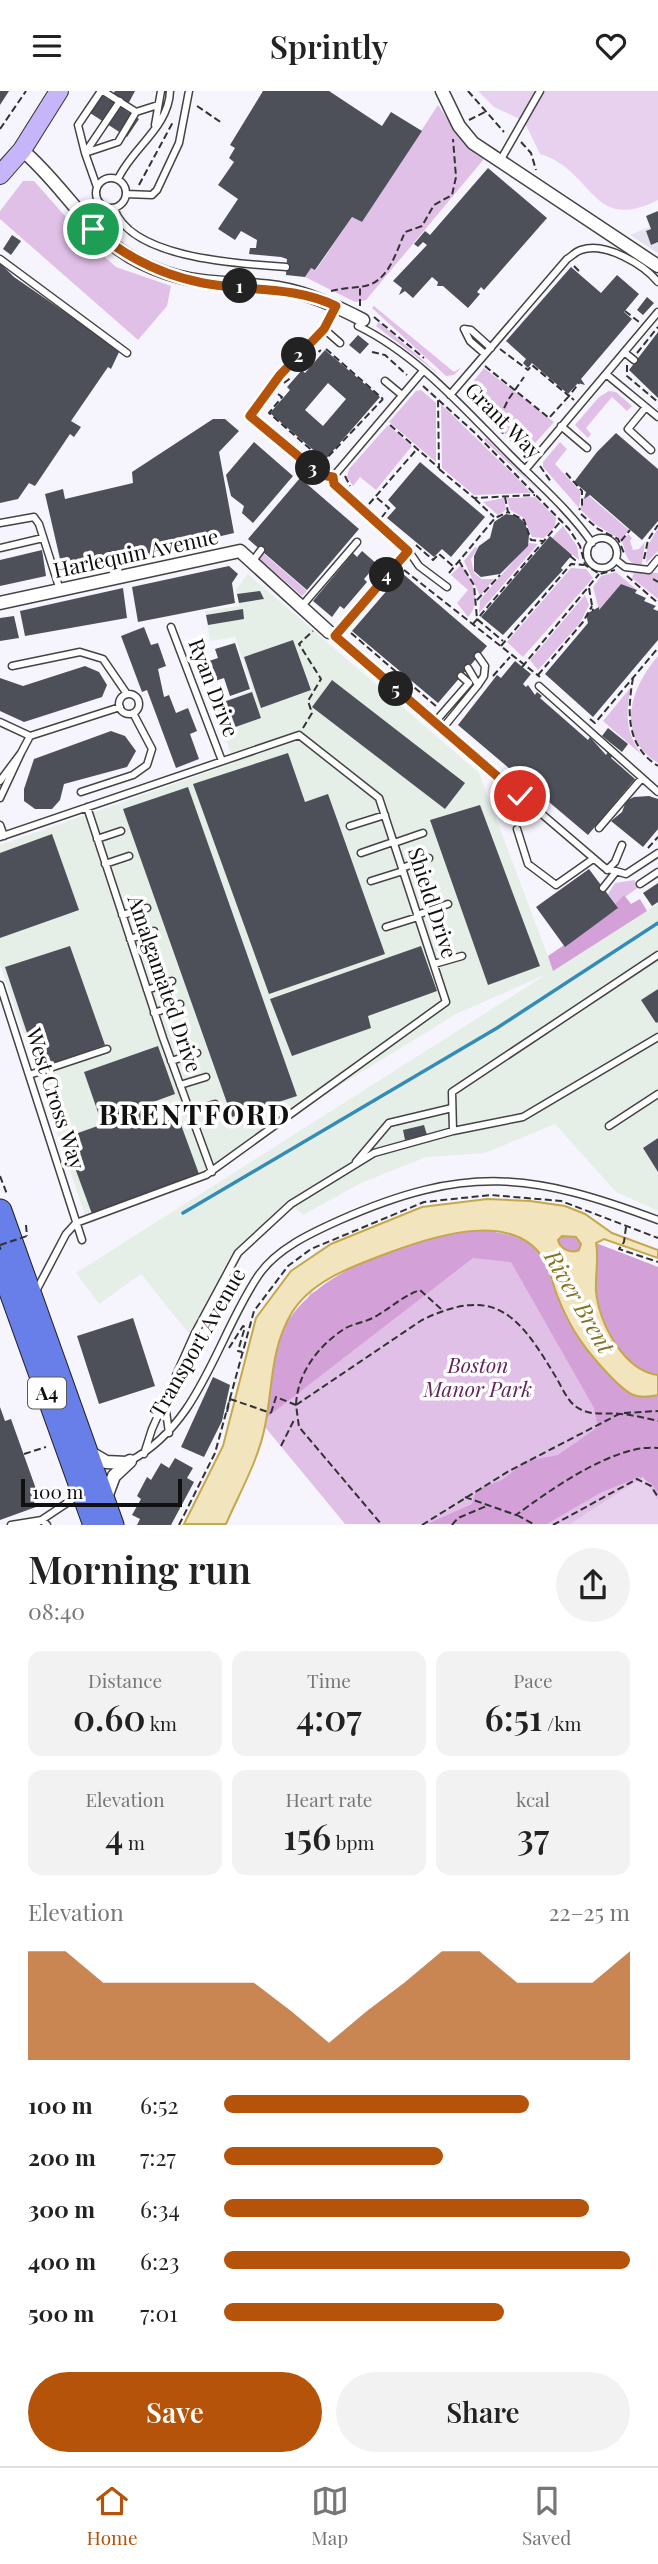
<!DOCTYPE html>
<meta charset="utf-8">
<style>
body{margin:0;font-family:"Playfair Display",serif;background:#f2f2f2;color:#222;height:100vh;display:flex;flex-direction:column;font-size:26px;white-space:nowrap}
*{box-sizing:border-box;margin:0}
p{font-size:23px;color:#767676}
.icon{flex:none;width:38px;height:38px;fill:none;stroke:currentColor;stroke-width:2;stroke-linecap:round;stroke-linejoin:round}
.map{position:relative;height:1434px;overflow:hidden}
.panel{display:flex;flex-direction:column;background:#fff;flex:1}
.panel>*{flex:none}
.scale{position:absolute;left:21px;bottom:18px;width:161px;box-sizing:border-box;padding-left:7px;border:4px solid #101010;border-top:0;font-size:19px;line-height:24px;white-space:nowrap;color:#101010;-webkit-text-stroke:5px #fff;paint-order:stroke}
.pin{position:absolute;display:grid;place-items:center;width:60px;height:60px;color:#fff;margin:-30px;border:4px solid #fff;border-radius:50%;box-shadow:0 2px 7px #0007}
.km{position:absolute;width:35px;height:35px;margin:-18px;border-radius:50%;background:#222;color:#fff;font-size:19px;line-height:35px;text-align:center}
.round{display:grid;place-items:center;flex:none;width:74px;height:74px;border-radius:37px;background:#f2f2f2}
.head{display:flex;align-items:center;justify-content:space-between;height:119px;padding:0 28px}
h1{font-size:38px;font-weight:600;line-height:52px}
.figures{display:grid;grid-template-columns:repeat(3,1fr);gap:10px;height:119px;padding:7px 28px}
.figures div{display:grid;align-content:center;border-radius:14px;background:#f2f2f2;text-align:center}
.figures b{font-size:35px;font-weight:600}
.figures small{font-size:19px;font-weight:400}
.figures p{font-size:19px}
.chart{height:196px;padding:14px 28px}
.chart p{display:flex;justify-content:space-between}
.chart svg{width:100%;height:126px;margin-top:7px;fill:#b45309;opacity:.7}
.cta{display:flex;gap:14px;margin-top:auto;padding:14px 28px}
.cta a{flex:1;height:80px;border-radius:42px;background:#b45309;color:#fff;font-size:28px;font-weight:600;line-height:80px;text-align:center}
.cta a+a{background:#f2f2f2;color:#222}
ul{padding:0 28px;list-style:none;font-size:23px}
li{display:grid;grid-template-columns:112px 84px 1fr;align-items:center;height:52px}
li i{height:18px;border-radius:9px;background:#b45309}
header{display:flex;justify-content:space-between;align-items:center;height:91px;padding:0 28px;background:#fff;font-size:32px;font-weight:600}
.tabs{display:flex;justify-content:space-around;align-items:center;height:98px;border-top:2px solid #e0e0e0;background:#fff;font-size:19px;color:#767676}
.tabs a{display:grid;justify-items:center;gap:4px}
.tabs .current{color:#b45309}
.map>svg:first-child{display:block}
.industrial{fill:#e6eee8}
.green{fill:#e1c0e7}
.forest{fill:#d3a0d7}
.pitch{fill:#e7d1ef}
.plaza{fill:#e4e2ef}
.water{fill:#f2e5bd;stroke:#c4a849;stroke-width:2;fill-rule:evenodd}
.building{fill:#4d5058;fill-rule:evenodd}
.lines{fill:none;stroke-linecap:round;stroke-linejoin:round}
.lane-casing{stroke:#434343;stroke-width:9}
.street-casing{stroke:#434343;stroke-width:15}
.secondary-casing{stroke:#323232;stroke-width:20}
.highway-casing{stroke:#212121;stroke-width:25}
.path{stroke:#323232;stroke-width:2;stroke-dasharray:7 3.5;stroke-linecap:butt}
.lane{stroke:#fff;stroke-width:6}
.street{stroke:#fff;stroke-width:12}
.secondary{stroke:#c7b5f9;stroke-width:18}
.highway{stroke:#687ee9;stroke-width:23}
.rail{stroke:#328cb7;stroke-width:3.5}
.path-bridge{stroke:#323232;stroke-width:2;stroke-dasharray:7 3.5;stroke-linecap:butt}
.route-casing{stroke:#fff;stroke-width:14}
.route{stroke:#b45309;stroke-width:9}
.labels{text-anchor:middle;stroke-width:7;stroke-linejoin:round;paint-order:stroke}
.shield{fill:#fff;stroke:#585858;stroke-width:2}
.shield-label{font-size:19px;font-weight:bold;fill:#101010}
.street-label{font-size:21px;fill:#101010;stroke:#fff}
.park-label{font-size:21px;font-style:italic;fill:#64255a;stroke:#fff}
.water-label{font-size:23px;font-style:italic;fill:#85721f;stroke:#fff}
.district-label{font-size:28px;font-weight:bold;letter-spacing:2px;fill:#101010;stroke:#fff}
</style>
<header><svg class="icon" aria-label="menu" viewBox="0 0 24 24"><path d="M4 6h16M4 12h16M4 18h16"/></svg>Sprintly<svg class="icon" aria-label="heart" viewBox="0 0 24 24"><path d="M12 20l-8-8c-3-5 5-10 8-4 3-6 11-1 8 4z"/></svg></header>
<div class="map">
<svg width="658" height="1434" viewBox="0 0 658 1434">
<rect width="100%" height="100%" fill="#f6f5fe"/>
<!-- industrial -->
<path class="industrial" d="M248,483L479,682L553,879L658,813V1120L616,1101L555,1033L485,1062L426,1066L361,1092L303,1124L287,1110L232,1162L189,1243L141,1183L99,1213L76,1182L547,883L456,923L321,1006L208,1088L88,1133L0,873V754L234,672L214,614L253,599L235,546L210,550L205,520L239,515L236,498Z"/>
<!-- green -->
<path class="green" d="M438,14L455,39L484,68L366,209L355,211L305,186L311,177L316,179L352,126L362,131Z
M23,90H34L89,152L116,176L171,195L167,215L138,249L0,128V120Z
M374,215L454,281L462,276L454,284L446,285L372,217Z
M379,231L441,285L376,235Z
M484,277L554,331L528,360C512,350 470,316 468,297Z
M421,299L436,312V371L389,331L416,300Z
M609,300L616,301L632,315L627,320L612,306L586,337L591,343L588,347L575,334L599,306Z
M441,313L520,390L531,402L474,404L442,377Z
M388,334L412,355L376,399L360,386L353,395L347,386L349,378Z
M486,347L541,402L484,349Z
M560,351L567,358L555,373L581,401L579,417L543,376V371Z
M589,405L629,439L621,449L595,433L580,418L583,407Z
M535,406L556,427L555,435L544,447L532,446L524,427L510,419L507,407Z
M504,407L506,419L498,424L483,411Z
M563,435L577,455L579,469L552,447Z
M658,437V460L646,472L647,456Z
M628,443L632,447L630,450L633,459L639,458L645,451L642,473C625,474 627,463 622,451Z
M529,452L538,453L479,522L480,509Z
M475,456L478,457L471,468L474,482L482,488H494L480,505L464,470Z
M263,462L307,500L302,505L259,467Z
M461,474C473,488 482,511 468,526L457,512L468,499L451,484Z
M571,477L586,478L593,487L523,566L507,551Z
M616,481L637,499L621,493L599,519L593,496L601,485Z
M634,481L658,482V508L632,487Z
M585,504L589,514L580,532L538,579L530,569Z
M658,565V672C614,645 631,596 658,565Z
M631,596C625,621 626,644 642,664L603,630Z
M634,789L639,796L615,813L608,803L615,792Z
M576,1145L658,1176V1433H345L265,1336L269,1305L310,1202Z"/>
<!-- forest -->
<path class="forest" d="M624,804L631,813L640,808L647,820L553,880L548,865L617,818L615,813Z
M482,1139C499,1142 519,1143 532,1155C549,1170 550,1189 558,1207C574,1242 586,1260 612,1286C627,1302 637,1309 658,1304V1402L651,1392L639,1386L600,1402L547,1433H427L472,1413L476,1399L502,1389L526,1370L558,1364L598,1336L594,1317L511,1171L473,1167L266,1327C270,1299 270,1269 281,1243C308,1180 418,1143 482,1139Z
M562,1144L576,1146L581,1153L579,1159C571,1163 560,1158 558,1149Z
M596,1152L658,1176V1284C624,1280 599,1232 596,1201C595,1185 599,1168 596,1152Z"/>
<!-- pitch -->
<path class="pitch" d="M478,0H658V109C591,143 594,79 540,63L524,30L494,16Z
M643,1386L658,1409V1433H570Z"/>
<!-- plaza -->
<path class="plaza" d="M650,136L651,138L646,141L651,154L658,151V162L630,144Z"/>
<!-- water -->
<path class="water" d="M487,1108L530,1110L565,1115L585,1123L612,1142L658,1159V1167L604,1148L596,1152C599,1168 595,1185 596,1201C599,1232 624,1280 658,1284V1304C635,1309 629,1304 612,1287C586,1260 571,1240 557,1204C553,1195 552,1184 547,1174C519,1116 433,1145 388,1162C354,1175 311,1189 291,1223C270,1259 273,1296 265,1335C259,1368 239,1403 226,1433H184L223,1355L256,1227L291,1180L331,1153L422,1116ZM562,1145L576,1146L581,1153L579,1159C571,1163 560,1158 558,1149Z"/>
<!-- building -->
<path class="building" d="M0,0H9L0,14Z
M96,0L109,9L115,0H135L125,19L139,28L127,46L84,18Z
M263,0H329L382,35L391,21L422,40L362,131L352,126L315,179L311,177L305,186L286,184L287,168L281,166L249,163L250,157H256L257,149L241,140L235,149L218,138L238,108L218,94L234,71L229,67L235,57L230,54Z
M488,77L547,127L484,199L481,196L477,201L480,203L468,217L443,195H437L438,191L432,186L413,207L405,200L399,204L402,197L393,190L427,154L423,151L418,156L414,153L425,140L430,144Z
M658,120V151L651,154L646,140L651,138L646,125Z
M12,144L21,150L11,164L3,158Z
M0,172L14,186L120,259L111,278L108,276L71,330L81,336L74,346L70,343L35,395L29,392L18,408L0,412Z
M571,176L601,202L617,184L639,203L624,221L632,228L581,288L585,294L578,292L568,303L532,272L528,277L523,272L526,268L506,250Z
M647,206L654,212L643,224L637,219Z
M658,241V307L629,279Z
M358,244L369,253L360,263L349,254Z
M325,259L380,306L325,369L270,322L290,299L287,296L302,279L305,282ZM328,292L346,308L323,335L305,319Z
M213,328H225L239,340L219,361L234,442L162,459L163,464L150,467L149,462L103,473L105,477L92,481L91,475L63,481L45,403L63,398L65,408L133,392L132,381Z
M616,342L658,378V430L642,449L590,404L584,408L586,401L574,391L597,361Z
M254,351L293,385L253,432L242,422L244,415L231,405L226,384Z
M420,371L485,426L451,466L442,458L434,466L387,427L396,417L388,409Z
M300,387L359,438L307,499L248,448Z
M506,423L517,425L525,432L529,444L528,455L500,483L481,486L474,480V465L479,455L490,447L494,431Z
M550,445L572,464L561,477L563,479L503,544L481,526Z
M42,459L46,485L0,495V469Z
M362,460L377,473L364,488L367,491L344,518L340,515L332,526L313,510L353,462L357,466Z
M229,475L238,483L232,492L235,512L138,531L132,496Z
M402,482L487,555L438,612L352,540Z
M621,493L637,499L635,502L646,507L644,510L656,515L653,518L658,520V549L593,626L545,583L588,532L586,523L599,516V519Z
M123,497L127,527L25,545L20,520Z
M260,500L264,508L239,512L237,503Z
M243,518L244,528L208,534L206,524Z
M14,525L19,547L0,550V527Z
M144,536L151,554L158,552L166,575L158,578L164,606L169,604L176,622L188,617L197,640L190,643L199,668L176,677L147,599L142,601L121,545Z
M293,549L311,599L261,617L244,566Z
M235,552L250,598L230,605L224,587L215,590L209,570L218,567L215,558Z
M515,570L531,583L523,593L526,596L528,594L535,604L537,601L542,605L540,607L588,649L590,646L606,664L608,661L612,665L611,667L635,688L588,744L458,634L497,584L501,587Z
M85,575L99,581L107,594L102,606L24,631L0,620V587L23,595Z
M332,589L465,692L445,718L312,616Z
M252,601L261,627L224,640L215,614Z
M608,637L628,653L622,661L602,645Z
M111,640L125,645L136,660L127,676L64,693L60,709L52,718H35L24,710V698L34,668Z
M288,662L305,711L328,703L385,863L269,903L193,693Z
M188,696L297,1005L232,1026L123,718Z
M649,705L658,708V738L643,756L611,730L622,721L626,710L634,706Z
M480,714L540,875L488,894L430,729Z
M52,743L79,819L0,847V762Z
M589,778L618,817L565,856L536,816Z
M658,792V811L652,815L643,802Z
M70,855L105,954L39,978L5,876Z
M421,855L437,900L368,925L371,937L292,965L270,908Z
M658,898V931L656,932L641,909Z
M158,955L175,1003L101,1030L84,981Z
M148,1017L152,1029L176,1020L199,1083L92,1123L64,1047Z
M424,1034L427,1044L405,1049L403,1039Z
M658,1047V1081L643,1057Z
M133,1227L155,1295L99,1313L77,1245Z
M213,1286L230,1294L222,1330L204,1366L181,1356Z
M0,1316L5,1330L11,1328L36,1398L30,1400L36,1416L0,1429Z
M175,1367L193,1377L187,1387L194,1391L171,1434H137L140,1428L132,1424L141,1408L137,1405L147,1386L151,1389L161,1372L169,1377Z"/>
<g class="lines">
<defs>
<path id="lane" d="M101,0L78,34L85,62L118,51L136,21L158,14
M103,0L136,21
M155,34L161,0
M500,70L540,0
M96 102a15 15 0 1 1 30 0a15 15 0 1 1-30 0Z
M118,88C132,57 169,36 170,0
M97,96L85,62L120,10
M126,103L152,104L157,99L179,52L189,0
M114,117C130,168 242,173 286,176
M0,168L127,262
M336,215L324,238L340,252
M358,235C418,264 465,319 512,366C539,393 570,420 592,452
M324,238L280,284L250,325L321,384L333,386
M464,238L470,250L485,263
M464,238L471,239L491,257
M624,261L634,269
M606,283L658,326
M385,290L402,304
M450,304L567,168C571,166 576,160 581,159C605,150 644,174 658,191
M646,316L628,338L651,359
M561,335L587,357
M525,379L658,221
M333,386L334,393L408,459L335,545
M333,386L423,280
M0,432L34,426L39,433L60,499
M587 462a15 15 0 1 1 30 0a15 15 0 1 1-30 0Z
M0,457L43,447
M408,459L419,475L447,496
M616,469L625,476L649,479L658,468
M252,471L261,459
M301,516L357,451
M171,536L222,670
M329,541L605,777L626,783L658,762
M12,575L80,561L103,568L127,603
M478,594L484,585L485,575L478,565
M539,595L658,701
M119 613a10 10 0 1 1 20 0a10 10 0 1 1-20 0Z
M0,631L30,645
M435,631L469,592L461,585
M442,638L478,594L468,577
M21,662L30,645L120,616
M0,690L21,662L0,707
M81,701L133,684L147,674L152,658L133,622
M87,716L163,947L212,1081
M0,734L4,745
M350,735L385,724
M599,737L642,687
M517,738L528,773L556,794L593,768
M0,746L299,644L379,707L446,911L206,1084L76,1132L66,1143L35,1202
M97,748L121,740
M394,752L423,742
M361,762L393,751
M105,773L129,765
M402,777L429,767
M607,779L615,771L622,754
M371,790L403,780
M640,793L658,781
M603,797L615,782
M122,824L147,817
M417,824L448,813
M386,836L418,826
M130,848L154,840
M434,873L462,865
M0,894L82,1149
M147,899L172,890
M154,922L180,913
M171,970L197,962
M29,984L107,958
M180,994L206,986
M189,1020L215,1013
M609,1035L658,1003
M453,1040L523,1026L658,946
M356,1071L389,1032L452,1017
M165,1313L169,1342
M144,1363L152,1338L194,1244L238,1162L291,1113L374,1062L453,1040L452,1001L658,864
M130,1370C201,1332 216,1248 258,1185C276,1158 311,1142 340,1129C466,1073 533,1082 658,1129
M11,1434L42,1429L47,1434
M34,1434L79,1404"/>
<path id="street" d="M442,0L459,35L473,52L658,175
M22,59C65,95 89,147 142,172C193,197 226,189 278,197C308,202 336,215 363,229
M0,512L240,460L329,541
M89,1361L106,1371L127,1372
M105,1409L114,1385L130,1370"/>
<path id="secondary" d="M0,84L22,59L59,0"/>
<path id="highway" d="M0,1120L112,1434
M0,1170L95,1434"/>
</defs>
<!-- lane casing -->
<use href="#lane" class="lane-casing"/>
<!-- street casing -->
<use href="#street" class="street-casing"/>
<!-- secondary casing -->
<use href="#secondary" class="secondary-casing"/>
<!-- highway casing -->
<use href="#highway" class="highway-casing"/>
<!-- path -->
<path class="path" d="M468,0L504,41
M197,15L222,32
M469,29L485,21
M0,38L26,0
M521,51L531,62L536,79
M139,94L173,31
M574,175L579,180L578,182
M331,200C342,197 354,197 365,195C389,190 396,161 405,141L422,135L434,114L452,104L456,86L453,48
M360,215V197
M625,220L639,231
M374,226L424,267
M326,258L383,308
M500,258L528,279L532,274L569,305L579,292
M372,261L385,264L407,284
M637,262L658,236
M310,267L321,259
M627,274V285L658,311
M485,275L549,327L569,305L574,309
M284,292L292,286
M423,295L474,341L569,438L580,455L585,474L600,483L615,479
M465,301L472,311
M278,303L282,306L269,322L324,370L383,308
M390,334L439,377L438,308
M495,336L508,309L524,286
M498,338L528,363
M540,375L551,391
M439,378L474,407L535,404
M566,382L582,400V415L579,419
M345,385L350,395
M505,406L508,421L524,429L531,449L543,450
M377,407L389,417L382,426
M475,408L494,426
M369,413L417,358
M581,423L598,438L618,448L624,462
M621,450L630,439
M416,454L433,469L439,463L454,476
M570,465L575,469L572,472
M644,468L648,449L658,434
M459,470L474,494L477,528L503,550
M404,479L540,586
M449,482L495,427L508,421
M627,485L658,512
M653,488L658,491
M589,497L593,520
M477,509L500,484
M473,533L560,431
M351,542L437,616
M501,555L571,473L584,474
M522,576L599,483
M538,584L583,531L592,515
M493,585L510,566
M633,587C627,621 626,655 658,675
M590,628L595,632L658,557
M303,637L312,622L308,610L321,588L299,553L313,540
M648,757L658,746
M0,1085L7,1103
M26,1134L27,1145
M626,1136L624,1151L619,1158L658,1171
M229,1257L243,1235L245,1236L238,1260L242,1261
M296,1313C298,1282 317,1256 344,1238C354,1232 368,1231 378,1224C393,1215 403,1205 420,1199L441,1218
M296,1314L422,1229C494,1194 518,1223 554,1283C560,1292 566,1308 575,1315C590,1326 603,1321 621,1323C633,1324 646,1327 658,1330
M227,1321L230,1308
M271,1322L276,1306L296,1314L299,1336L382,1434
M624,1322L658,1320
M281,1355L295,1327
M24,1363L46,1356
M465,1406L516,1424C550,1399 616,1352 658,1357
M517,1424L535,1434
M179,1434L215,1362L254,1220L288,1175L311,1158L424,1111L491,1104L561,1110L658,1147
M422,1434L509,1380L619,1323
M452,1434L458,1427L489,1414
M553,1434L637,1388L651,1395L658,1406"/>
<!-- lane -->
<use href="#lane" class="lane"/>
<!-- street -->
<use href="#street" class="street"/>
<!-- secondary -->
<use href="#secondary" class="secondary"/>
<!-- highway -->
<use href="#highway" class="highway"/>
<!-- rail -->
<path class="rail" d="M183,1122L497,937L658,832"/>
<!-- path-bridge -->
<path class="path-bridge" d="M0,1154L27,1145
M230,1308L271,1322"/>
</g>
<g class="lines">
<defs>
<path id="route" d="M93,138C125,166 162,184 203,192C249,201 291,194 336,215L324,238L280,284L250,325L321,384L333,386L334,393L408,460L335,545L520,705"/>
</defs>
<!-- route casing -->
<use href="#route" class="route-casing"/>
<!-- route -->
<use href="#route" class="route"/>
</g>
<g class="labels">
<!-- shield labels -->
<rect class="shield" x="28" y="1286.5" width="38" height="31" rx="5"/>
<g class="shield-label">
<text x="47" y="1309">A4</text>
</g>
<!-- street labels -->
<g class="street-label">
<text transform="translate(503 330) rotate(45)" y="7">Grant Way</text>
<text transform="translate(136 463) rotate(-12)" y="7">Harlequin Avenue</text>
<text transform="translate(213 597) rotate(69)" y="7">Ryan Drive</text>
<text transform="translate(432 812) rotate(72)" y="7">Shield Drive</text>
<text transform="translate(164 893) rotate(71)" y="7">Amalgamated Drive</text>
<text transform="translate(55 1008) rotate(72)" y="7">West Cross Way</text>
<text transform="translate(198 1252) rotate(-60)" y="7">Transport Avenue</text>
</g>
<!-- park labels -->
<g class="park-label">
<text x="478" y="1282">Boston<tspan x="478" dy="24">Manor Park</tspan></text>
</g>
<!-- water labels -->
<g class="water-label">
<text transform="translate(579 1211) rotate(60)" y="8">River Brent</text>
</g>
<!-- district labels -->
<g class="district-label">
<text x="195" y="1034">BRENTFORD</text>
</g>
</g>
</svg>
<div class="scale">100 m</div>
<div class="pin" style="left:93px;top:138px;background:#1e9e55"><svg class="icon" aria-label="arrive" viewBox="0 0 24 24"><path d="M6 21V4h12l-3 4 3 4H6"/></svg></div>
<div class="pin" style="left:520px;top:705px;background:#d93025"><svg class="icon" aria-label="check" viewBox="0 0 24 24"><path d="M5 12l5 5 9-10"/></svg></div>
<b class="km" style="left:240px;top:195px">1</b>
<b class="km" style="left:299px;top:264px">2</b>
<b class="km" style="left:313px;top:377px">3</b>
<b class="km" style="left:387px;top:484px">4</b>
<b class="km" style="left:396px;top:598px">5</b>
</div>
<section class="panel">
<div class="head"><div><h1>Morning run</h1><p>08:40</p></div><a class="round"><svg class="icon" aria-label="share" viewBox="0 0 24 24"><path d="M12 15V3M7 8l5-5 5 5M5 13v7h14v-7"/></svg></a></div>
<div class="figures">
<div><p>Distance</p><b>0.60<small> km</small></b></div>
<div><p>Time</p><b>4:07</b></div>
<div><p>Pace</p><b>6:51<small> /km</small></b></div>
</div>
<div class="figures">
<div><p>Elevation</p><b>4<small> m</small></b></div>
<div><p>Heart rate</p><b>156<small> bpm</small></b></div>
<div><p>kcal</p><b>37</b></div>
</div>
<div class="chart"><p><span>Elevation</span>22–25 m</p>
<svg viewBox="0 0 160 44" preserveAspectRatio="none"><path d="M0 44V6L10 6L20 17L30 17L40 17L50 17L60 17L70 27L80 38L90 27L100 17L110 6L120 6L130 17L140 17L150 17L160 6V44z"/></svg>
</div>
<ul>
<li><b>100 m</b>6:52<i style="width:75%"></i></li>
<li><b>200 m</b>7:27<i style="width:54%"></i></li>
<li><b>300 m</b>6:34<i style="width:90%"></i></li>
<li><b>400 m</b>6:23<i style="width:100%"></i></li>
<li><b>500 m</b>7:01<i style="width:69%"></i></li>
</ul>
<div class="cta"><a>Save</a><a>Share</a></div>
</section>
<nav class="tabs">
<a class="current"><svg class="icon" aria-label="home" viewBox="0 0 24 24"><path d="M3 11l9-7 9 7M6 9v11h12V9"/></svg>Home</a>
<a><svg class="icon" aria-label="map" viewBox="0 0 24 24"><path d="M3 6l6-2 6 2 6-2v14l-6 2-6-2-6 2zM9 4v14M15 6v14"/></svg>Map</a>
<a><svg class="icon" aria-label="saved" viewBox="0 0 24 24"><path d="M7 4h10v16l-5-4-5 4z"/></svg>Saved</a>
</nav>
